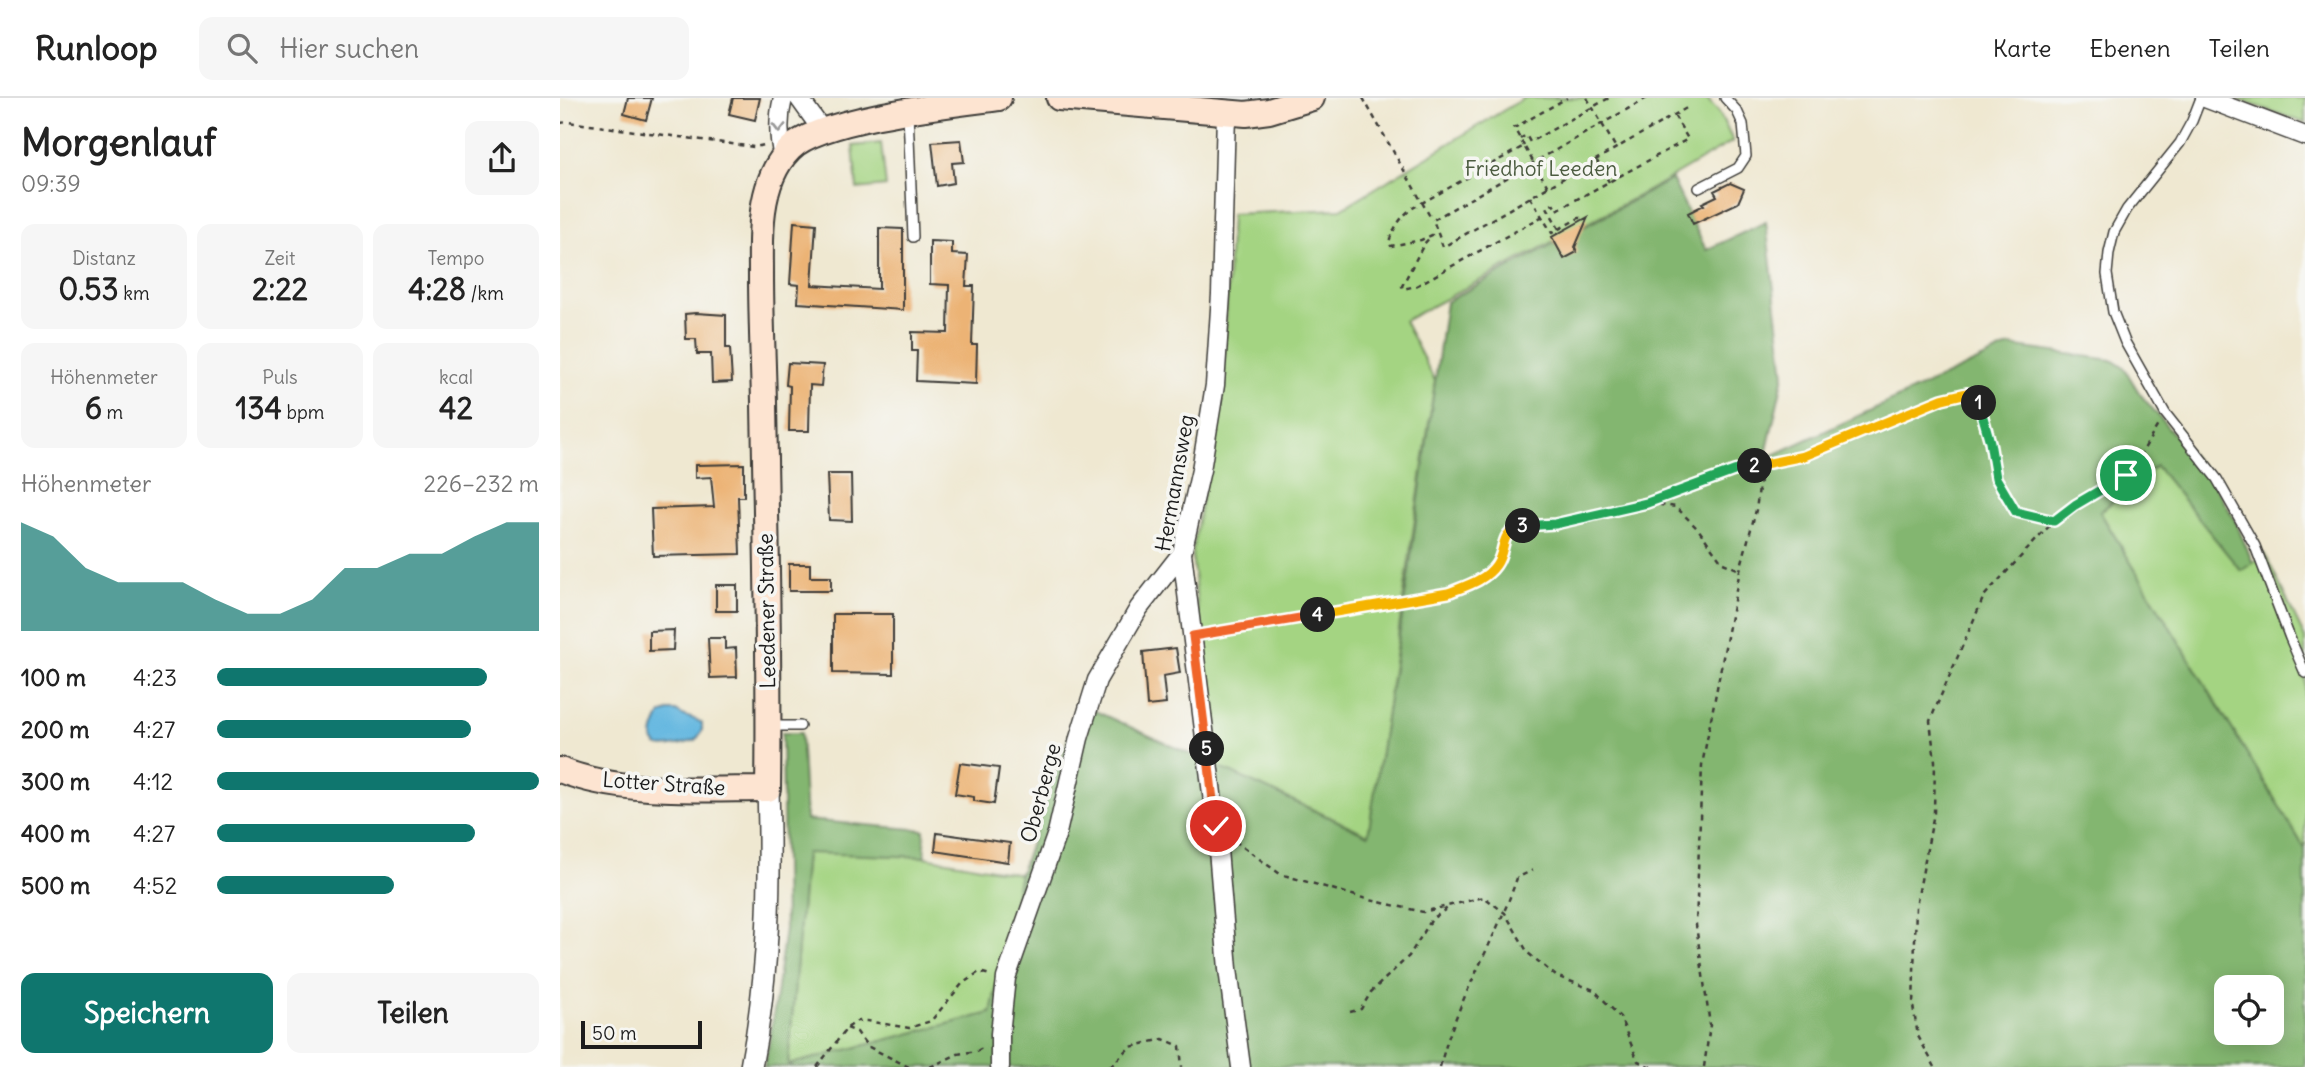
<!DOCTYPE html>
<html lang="de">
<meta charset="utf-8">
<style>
body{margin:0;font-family:Delius,sans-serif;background:#f6f6f6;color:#222;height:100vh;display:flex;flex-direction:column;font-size:26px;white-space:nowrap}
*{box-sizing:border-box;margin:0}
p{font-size:23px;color:#767676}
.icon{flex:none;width:38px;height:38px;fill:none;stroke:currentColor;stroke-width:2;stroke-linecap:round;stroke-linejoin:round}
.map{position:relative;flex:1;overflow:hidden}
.side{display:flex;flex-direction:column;background:#fff;width:560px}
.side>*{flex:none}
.tools{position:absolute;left:1654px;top:877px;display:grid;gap:14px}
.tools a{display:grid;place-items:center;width:70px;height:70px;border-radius:14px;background:#fff;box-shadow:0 4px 18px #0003;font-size:35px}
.scale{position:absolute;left:21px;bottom:18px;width:121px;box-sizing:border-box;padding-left:7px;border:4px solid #1c1c1c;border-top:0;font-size:19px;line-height:24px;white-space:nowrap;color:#1c1c1c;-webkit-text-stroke:5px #f6f6f2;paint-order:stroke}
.pin{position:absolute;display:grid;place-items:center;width:60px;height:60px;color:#fff;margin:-30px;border:4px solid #fff;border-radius:50%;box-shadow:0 2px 7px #0007}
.km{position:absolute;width:35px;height:35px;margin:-18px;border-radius:50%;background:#222;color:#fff;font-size:19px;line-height:35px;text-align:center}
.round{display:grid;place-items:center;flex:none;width:74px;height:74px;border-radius:14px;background:#f6f6f6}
.head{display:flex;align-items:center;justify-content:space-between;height:119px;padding:0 21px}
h1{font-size:38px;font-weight:700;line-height:52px}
.figures{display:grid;grid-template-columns:repeat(3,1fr);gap:10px;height:119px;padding:7px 21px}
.figures div{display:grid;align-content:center;border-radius:14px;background:#f6f6f6;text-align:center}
.figures b{font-size:30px;font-weight:700}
.figures small{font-size:19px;font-weight:400}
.figures p{font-size:19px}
.chart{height:196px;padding:14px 21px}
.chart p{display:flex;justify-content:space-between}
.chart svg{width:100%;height:126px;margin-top:7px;fill:#0f766e;opacity:.7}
.action{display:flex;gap:14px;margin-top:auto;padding:14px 21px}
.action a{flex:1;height:80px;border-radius:14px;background:#0f766e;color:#fff;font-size:28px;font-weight:700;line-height:80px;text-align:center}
.action a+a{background:#f6f6f6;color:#222}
ul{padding:0 21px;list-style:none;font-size:23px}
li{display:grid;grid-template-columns:112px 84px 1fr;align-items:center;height:52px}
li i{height:18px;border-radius:9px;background:#0f766e}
header{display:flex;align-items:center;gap:42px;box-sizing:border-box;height:98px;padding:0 35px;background:#fff;border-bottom:2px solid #e0e0e0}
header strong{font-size:33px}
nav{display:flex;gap:38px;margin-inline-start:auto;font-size:24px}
.search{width:490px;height:63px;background:#f6f6f6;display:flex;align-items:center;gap:18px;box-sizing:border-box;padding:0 24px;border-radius:14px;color:#767676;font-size:26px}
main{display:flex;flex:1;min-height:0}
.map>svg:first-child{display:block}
.green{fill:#a4d482;stroke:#60784f;stroke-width:2}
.forest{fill:#83b670;stroke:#506946;stroke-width:2;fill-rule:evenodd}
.water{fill:#64b7e0;stroke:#406a7e;stroke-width:2}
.building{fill:#ecb374}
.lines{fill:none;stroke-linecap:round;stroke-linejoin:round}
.service-casing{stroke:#3c3b37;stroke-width:12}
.minor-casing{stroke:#3c3b37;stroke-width:21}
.tertiary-casing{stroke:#3c3b37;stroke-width:24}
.secondary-casing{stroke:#3c3b37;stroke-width:28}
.path{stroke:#3c3b37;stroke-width:2.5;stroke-dasharray:5 5;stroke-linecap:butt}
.service{stroke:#fff;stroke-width:9}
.minor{stroke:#fff;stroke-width:18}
.tertiary{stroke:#fff;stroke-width:21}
.secondary{stroke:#fde4d1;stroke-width:24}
.oneway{stroke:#999}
.split-1-casing{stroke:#fff;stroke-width:14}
.split-2-casing{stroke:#fff;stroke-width:14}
.split-3-casing{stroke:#fff;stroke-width:14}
.split-4-casing{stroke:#fff;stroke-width:14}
.split-5-casing{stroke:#fff;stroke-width:14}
.split-6-casing{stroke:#fff;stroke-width:14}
.split-1{stroke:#22a559;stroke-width:9}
.split-2{stroke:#f5b400;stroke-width:9}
.split-3{stroke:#22a559;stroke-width:9}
.split-4{stroke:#f5b400;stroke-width:9}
.split-5{stroke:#f0652b;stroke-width:9}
.split-6{stroke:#f0652b;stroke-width:9}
.labels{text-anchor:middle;stroke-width:7;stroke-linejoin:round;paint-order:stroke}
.park-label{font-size:21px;fill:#4c5c40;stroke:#f6f6f2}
.street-label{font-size:21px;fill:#1c1c1c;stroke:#f6f6f2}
</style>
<header>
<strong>Runloop</strong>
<div class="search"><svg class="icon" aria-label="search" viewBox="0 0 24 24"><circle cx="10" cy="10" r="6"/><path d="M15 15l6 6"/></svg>Hier suchen</div>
<nav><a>Karte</a><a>Ebenen</a><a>Teilen</a></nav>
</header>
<main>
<section class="side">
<div class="head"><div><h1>Morgenlauf</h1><p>09:39</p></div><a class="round"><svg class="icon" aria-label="share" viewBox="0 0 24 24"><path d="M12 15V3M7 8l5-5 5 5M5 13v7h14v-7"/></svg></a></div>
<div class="figures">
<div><p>Distanz</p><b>0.53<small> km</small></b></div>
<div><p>Zeit</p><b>2:22</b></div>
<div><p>Tempo</p><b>4:28<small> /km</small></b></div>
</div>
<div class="figures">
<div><p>Höhenmeter</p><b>6<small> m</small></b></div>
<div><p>Puls</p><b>134<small> bpm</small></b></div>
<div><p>kcal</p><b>42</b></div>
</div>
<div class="chart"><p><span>Höhenmeter</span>226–232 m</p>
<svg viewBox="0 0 160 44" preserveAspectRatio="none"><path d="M0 44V6L10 11L20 22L30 27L40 27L50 27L60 33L70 38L80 38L90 33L100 22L110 22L120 17L130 17L140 11L150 6L160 6V44z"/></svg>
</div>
<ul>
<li><b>100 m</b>4:23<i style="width:84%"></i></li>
<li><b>200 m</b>4:27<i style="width:79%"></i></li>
<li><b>300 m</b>4:12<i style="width:100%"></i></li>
<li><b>400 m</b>4:27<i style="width:80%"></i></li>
<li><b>500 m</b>4:52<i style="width:55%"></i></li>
</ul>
<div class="action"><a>Speichern</a><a>Teilen</a></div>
</section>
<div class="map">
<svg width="1745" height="969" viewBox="0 0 1745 969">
<rect width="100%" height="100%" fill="#f6f6f2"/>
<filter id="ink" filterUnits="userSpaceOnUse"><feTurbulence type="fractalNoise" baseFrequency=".0143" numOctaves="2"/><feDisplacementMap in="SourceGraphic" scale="14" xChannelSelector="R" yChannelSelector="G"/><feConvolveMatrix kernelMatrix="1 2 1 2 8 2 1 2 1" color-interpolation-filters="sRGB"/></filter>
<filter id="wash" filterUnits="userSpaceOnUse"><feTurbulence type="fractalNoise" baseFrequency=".00686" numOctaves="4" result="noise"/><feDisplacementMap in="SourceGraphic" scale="28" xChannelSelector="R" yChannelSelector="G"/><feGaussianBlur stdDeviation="1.57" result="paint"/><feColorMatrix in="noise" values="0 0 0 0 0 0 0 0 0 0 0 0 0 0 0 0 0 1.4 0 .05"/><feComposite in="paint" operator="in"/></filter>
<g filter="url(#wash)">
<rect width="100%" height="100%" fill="#efe8d1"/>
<!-- green -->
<path class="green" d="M964,0H1146L1159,14L1173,43L1093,90L844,223L875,283L809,737L654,667L632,456L663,284L671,116L781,111Z
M1675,0H1745V25L1679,2Z
M321,45L326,88L297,91L293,48Z
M1596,367L1681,472L1705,456L1745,540V751L1540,414Z
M246,754L365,759L460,776L431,915L228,967Z"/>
<!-- forest -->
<path class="forest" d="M1112,81L1146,152L1206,124L1224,277L1205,361L1450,248L1552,262L1564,270L1580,296L1650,379L1674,420L1693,465L1681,473L1596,368L1540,414L1745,751V969H204L210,942L225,831L222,635H241L246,722L364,732L365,759L246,755L228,967L431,915L460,776L520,606L808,737L849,473L886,204ZM1666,889H1712V934H1666Z"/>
<!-- water -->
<path class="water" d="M108,613H116C125,620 133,619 142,625V633L136,642C107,651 79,658 101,616Z"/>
<g id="blocks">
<!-- building -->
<path class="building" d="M68,0H92L86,22L64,16Z
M173,0H200L195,22L169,16Z
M401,42L404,64L392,65L394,85L377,88L372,44Z
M1170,85L1184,91L1178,105L1133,126L1128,115L1144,107L1142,105L1157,98L1154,93Z
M1028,119L1015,149L1017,154L1004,161L992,139Z
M234,124L256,126L252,187L319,191V130L343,131V212L238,205L239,187L230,186Z
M370,143L392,144V156L408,157L406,188H414L412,247H417L416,286L356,283L357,253H352V234L388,235L389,187L370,186Z
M136,215L166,217V250H170L172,284L152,285L151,256H137L136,241H126L125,216Z
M228,265L263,267L261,288L250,287L249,333H229L230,288L226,287Z
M184,366V399H178L180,456L93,458L91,411L154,409L151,379L135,380V367Z
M267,376H291L292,423L269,422Z
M229,466H250V479H271V493H229Z
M156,487H177V513H156Z
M273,516H333V576L273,575Z
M114,532L113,552L89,553V533Z
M148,540H165V551L176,550L177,579L150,580Z
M616,550L620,575L603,578L606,606L587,608L583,554Z
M400,665L439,670L434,706L414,703V699L395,696Z
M377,735L450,745L448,764L375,753Z"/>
</g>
</g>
<g filter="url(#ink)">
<use href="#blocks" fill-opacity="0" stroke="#3c3b37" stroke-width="2"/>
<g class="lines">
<defs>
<path id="service" d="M1641,0L1632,23L1620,45L1567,111L1554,134L1549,155L1547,176L1553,214L1565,244L1605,315L1657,381L1695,448L1730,540L1745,575
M348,15L353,139
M1139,90L1178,70L1186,58L1183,26L1177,13L1165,0
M211,628H240"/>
<path id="minor" d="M223,0C218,20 218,39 223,59
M239,0L262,32
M1645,0L1745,38
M666,16L661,196L655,287L641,372L622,455L656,728L668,871L681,969
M440,969V936L446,880L497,735L519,640L537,582L579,510L622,455"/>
<path id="tertiary" d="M191,969C209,877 211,784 208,691"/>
<path id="secondary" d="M499,0L686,16L709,13L752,0
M0,672C63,697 142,691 208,691C210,562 206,433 204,304C203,261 201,219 201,177C201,155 200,134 203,113C206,91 214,67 230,51C260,20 393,6 439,0"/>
</defs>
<!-- service casing -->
<use href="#service" class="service-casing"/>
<!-- minor casing -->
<use href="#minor" class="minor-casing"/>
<!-- tertiary casing -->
<use href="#tertiary" class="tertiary-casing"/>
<!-- secondary casing -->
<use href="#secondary" class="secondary-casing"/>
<!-- path -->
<path class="path" d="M803,0L872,122
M1027,0L1056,50
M1087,0L873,122L883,149L1130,8
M0,25L8,24L194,49L205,47
M960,41L966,37L970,44L1049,0
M964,48L954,30L1007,0
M1037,63L1049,84
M970,99L992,135L999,131L987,109L993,106L997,112L1128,41L1114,17
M983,118L856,188L843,191L842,188L864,146L872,137L861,142L831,148L829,144C833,131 840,120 851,111L964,48L988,89
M999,131L1019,120H1025
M1089,404L1174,373L1244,357L1382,301L1407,295L1419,305L1430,344L1436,381L1456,414L1494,423
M649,535L888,495L924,480L938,466L946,439L952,431L968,427H995L1087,405L1116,409L1138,431L1163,465L1180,472
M675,743L720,776L810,802L863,814L924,799L945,815L968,855L996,878L1034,892L1060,919L1078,963L1091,969
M790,914L801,911L811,894L849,858L872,821L889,809
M287,930L297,934L307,948L349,969
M257,969L287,930L297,923H307L349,930L371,923L402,886L419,874L430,877
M370,969L398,956L417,953L422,950
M550,969L570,949L603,941L620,948L622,969
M880,969C896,902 935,845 957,780L973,772
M1144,969L1150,927L1136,827L1142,667L1180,472L1196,412L1202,367
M1375,969L1358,938L1353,908L1356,808L1374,715L1375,663L1370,623L1424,498L1494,423L1515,407L1566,377L1580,358L1598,327"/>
<!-- service -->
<use href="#service" class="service"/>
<!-- minor -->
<use href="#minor" class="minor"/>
<!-- tertiary -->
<use href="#tertiary" class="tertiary"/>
<!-- secondary -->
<use href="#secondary" class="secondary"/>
</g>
<!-- one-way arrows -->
<defs><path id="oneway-chevron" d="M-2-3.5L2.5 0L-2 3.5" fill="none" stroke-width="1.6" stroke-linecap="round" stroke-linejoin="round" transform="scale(1.75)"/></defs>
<use class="oneway" href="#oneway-chevron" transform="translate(219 30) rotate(90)"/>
</g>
<g class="lines" filter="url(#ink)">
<defs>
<path id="split-1" d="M1419,305L1430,344L1436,380L1456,414L1494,423L1515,407L1566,377"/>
<path id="split-2" d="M1195,368L1244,358L1382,301L1407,295L1419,305"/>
<path id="split-3" d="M963,428L995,426L1087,405L1174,373L1195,368"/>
<path id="split-4" d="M758,517L888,495C905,488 925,483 936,467C948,450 937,435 963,428"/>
<path id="split-5" d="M647,651L633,538L758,517"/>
<path id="split-6" d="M647,651L656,728"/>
</defs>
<!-- split-1 casing -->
<use href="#split-1" class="split-1-casing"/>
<!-- split-2 casing -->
<use href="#split-2" class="split-2-casing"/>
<!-- split-3 casing -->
<use href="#split-3" class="split-3-casing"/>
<!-- split-4 casing -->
<use href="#split-4" class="split-4-casing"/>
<!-- split-5 casing -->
<use href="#split-5" class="split-5-casing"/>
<!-- split-6 casing -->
<use href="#split-6" class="split-6-casing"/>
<!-- split-1 -->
<use href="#split-1" class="split-1"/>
<!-- split-2 -->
<use href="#split-2" class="split-2"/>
<!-- split-3 -->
<use href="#split-3" class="split-3"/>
<!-- split-4 -->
<use href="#split-4" class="split-4"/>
<!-- split-5 -->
<use href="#split-5" class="split-5"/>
<!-- split-6 -->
<use href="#split-6" class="split-6"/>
</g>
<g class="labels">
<!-- park labels -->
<g class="park-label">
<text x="981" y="78">Friedhof Leeden</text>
</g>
<!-- street labels -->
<g class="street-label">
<text transform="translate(615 385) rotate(-80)" y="7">Hermannsweg</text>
<text transform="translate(207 513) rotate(-91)" y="7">Leedener Straße</text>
<text transform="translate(104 686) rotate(4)" y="7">Lotter Straße</text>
<text transform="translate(481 695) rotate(-75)" y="7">Oberberge</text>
</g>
</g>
</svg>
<div class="tools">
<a><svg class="icon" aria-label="locate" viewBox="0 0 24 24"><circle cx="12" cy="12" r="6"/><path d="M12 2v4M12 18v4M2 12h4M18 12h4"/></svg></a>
</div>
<div class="scale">50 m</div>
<div class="pin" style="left:1566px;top:377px;background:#1e9e55"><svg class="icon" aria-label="arrive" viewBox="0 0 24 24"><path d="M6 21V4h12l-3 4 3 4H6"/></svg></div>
<div class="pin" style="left:656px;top:728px;background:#d93025"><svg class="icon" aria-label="check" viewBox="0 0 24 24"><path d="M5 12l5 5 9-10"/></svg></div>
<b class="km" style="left:1419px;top:305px">1</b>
<b class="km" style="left:1195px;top:368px">2</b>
<b class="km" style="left:963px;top:428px">3</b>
<b class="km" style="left:758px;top:517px">4</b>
<b class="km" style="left:647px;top:651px">5</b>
</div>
</main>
